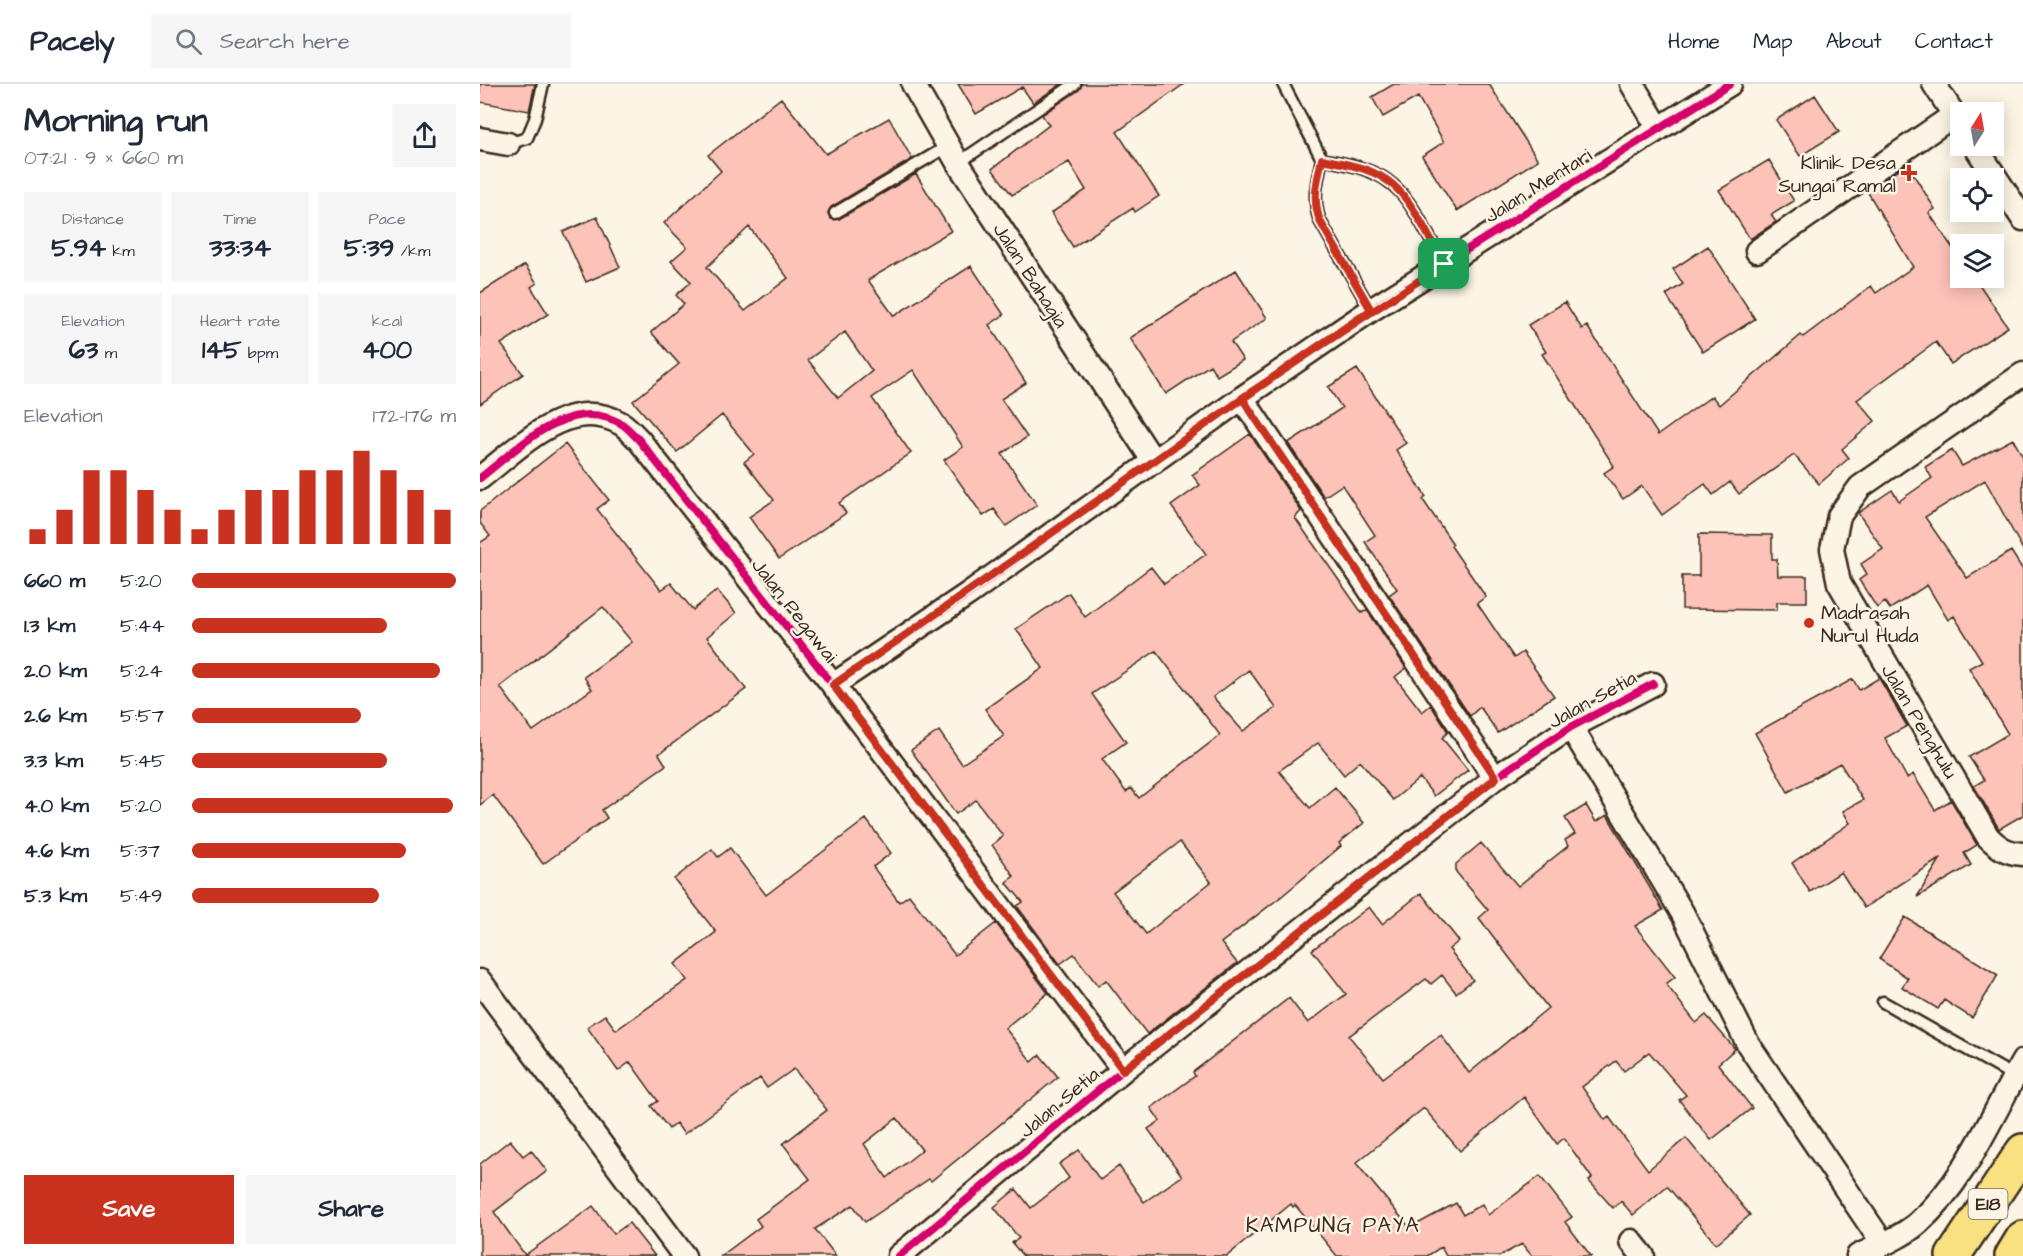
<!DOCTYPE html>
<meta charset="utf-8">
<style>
body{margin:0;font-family:"Architects Daughter",sans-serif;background:#f6f6f7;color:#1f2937;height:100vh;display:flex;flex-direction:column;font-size:22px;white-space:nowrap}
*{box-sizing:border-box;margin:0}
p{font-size:20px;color:#747a83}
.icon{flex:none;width:33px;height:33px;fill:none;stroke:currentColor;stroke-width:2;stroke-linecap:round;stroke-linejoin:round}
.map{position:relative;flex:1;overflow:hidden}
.side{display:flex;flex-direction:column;background:#fff;width:480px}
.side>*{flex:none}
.needle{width:39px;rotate:11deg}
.controls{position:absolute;left:1470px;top:18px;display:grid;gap:12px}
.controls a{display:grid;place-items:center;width:54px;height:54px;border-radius:0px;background:#fff;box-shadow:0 3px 15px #0003;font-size:30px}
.pin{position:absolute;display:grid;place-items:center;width:51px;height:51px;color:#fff;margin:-26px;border-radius:12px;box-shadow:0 3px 9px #0006}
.round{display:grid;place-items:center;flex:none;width:63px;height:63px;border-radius:0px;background:#f6f6f7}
.overview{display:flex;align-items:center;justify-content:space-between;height:102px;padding:0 24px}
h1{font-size:33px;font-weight:800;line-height:45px}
.stats{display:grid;grid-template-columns:repeat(3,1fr);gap:9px;height:102px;padding:6px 24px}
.stats div{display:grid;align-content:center;border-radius:0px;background:#f6f6f7;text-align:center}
.stats b{font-size:26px;font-weight:800}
.stats small{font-size:16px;font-weight:400}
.stats p{font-size:16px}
.chart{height:168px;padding:12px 24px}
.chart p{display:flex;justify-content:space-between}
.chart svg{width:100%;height:108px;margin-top:6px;stroke:#c8321e;stroke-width:6}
.button{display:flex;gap:12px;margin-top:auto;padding:12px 24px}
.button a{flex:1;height:69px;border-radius:0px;background:#c8321e;color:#fff;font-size:24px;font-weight:800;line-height:69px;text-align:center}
.button a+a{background:#f6f6f7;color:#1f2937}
ul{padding:0 24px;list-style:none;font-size:20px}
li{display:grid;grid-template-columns:96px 72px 1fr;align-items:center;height:45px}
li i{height:15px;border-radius:8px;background:#c8321e}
header{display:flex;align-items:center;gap:36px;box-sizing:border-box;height:84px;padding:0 30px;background:#fff;border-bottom:2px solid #e0e1e3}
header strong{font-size:28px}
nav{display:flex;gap:33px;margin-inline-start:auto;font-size:21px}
.search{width:420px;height:54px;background:#f6f6f7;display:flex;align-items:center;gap:15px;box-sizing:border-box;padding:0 21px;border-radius:0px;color:#747a83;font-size:22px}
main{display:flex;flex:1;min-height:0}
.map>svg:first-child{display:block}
.building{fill:#fdc2b8;stroke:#3b2a1e;stroke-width:1.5;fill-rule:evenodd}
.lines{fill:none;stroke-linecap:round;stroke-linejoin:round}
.service-casing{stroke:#3b2a1e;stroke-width:15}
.minor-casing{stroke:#3b2a1e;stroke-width:27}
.motorway-casing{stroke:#3b2a1e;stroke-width:38}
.service{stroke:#fcf5e5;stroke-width:10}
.minor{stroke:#fcf5e5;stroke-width:22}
.motorway{stroke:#f9e181;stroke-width:33}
.cycleway-casing{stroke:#fcf5e5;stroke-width:11}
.cycleway{stroke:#d6006c;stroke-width:8}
.route-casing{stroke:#fff;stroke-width:12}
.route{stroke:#c8321e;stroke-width:8}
.poi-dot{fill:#c8321e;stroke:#fcf5e5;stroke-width:2}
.labels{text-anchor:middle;stroke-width:5;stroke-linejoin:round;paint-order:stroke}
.shield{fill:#fcf5e5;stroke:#75675a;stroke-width:1.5}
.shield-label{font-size:18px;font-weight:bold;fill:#3b2a1e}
.poi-label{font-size:20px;fill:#3b2a1e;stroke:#fcf5e5;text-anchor:end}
.street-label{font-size:20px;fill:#3b2a1e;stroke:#fcf5e5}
.neighbourhood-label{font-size:21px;letter-spacing:1.5px;fill:#3b2a1e;stroke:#fcf5e5}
</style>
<header>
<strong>Pacely</strong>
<div class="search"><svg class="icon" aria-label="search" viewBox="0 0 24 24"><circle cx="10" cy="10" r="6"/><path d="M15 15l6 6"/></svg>Search here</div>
<nav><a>Home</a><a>Map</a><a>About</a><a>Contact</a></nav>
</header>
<main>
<section class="side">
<div class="overview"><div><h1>Morning run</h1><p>07:21 · 9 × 660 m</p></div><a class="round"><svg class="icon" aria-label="share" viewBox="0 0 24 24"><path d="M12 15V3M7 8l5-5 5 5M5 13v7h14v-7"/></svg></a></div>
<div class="stats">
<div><p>Distance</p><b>5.94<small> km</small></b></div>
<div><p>Time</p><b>33:34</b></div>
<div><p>Pace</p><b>5:39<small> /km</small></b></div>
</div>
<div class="stats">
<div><p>Elevation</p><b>63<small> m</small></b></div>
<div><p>Heart rate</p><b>145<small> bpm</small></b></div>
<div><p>kcal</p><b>400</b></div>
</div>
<div class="chart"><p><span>Elevation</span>172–176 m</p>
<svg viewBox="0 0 160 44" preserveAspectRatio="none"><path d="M5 44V38M15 44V30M25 44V14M35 44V14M45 44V22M55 44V30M65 44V38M75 44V30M85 44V22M95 44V22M105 44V14M115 44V14M125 44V6M135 44V14M145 44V22M155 44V30"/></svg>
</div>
<ul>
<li><b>660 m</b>5:20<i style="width:100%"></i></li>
<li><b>1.3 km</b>5:44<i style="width:74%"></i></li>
<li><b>2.0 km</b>5:24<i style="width:94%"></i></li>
<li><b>2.6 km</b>5:57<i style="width:64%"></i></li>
<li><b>3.3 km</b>5:45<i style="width:74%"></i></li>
<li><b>4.0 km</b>5:20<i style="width:99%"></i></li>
<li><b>4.6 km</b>5:37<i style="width:81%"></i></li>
<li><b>5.3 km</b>5:49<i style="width:71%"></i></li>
</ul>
<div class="button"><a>Save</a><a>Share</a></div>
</section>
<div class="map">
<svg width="1543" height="1172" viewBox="0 0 1543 1172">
<rect width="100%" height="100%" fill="#fcf5e5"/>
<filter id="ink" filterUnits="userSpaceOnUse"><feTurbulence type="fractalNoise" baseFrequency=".0167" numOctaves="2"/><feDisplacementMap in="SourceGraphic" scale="12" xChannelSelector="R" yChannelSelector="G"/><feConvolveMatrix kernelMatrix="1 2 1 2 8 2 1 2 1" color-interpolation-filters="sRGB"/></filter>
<g filter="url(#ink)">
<!-- building -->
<path class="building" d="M0,0H55L49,27L0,18Z
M478,0H582L553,19L542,3L496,30Z
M602,0H704L637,48L679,112L655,128L653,124L593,163L571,129L606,106L589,78L532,111L512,85L569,41L562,31L599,6Z
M914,0H1009L1058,76L977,127L942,72L964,58L938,13L903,33L892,13Z
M1335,11L1359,48L1320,72L1296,36Z
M301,14L346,70L409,34L432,75L351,123L348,129L351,135H359L436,90L471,147L388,196L414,232L491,182L524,231L509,241L546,299L521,315L547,353L522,370L557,421L526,442L514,425L503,432L464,376L483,363L433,286L392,314L431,369L359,419L366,429L299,475L269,433L294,416L264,378L274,370L242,331L197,368L153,317L199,280L171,248L204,220L196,211L211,198L191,177L207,163L184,139L241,87L228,71ZM269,143L308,194L265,227L227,183ZM365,248L392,287L358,314L328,276Z
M1289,76L1314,117L1291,131L1296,138L1270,155L1239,106Z
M1427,80L1455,125L1449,129L1480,175V194H1495L1528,243L1471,280L1456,258L1377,316L1395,337L1362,365L1369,374L1339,400L1314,371L1259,410L1250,398L1233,411L1225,400L1182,431L1162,402L1143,415L1124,389L1134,382L1062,270L1066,268L1048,241L1085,218L1102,245L1107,242L1178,351L1232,312L1239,321L1321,251L1323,253L1391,202L1396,209L1433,183L1387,107Z
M117,133L140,183L106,198L83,148Z
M1228,162L1275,235L1223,268L1186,211L1203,200L1193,185Z
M45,181L57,199L51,203L68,230L21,260L43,290L0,320V209Z
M756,186L787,234L751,258L763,276L737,292L730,281L686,310L650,254Z
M877,285L926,359L916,366L946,413L943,416L973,460L971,462L1006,513L997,519L1034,574L1043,568L1074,612L1018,649L1000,623L990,632L909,511L917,505L885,458L895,451L862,401L844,413L808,359L862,324L848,303Z
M770,350L821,427L815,434L882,529L887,526L926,584L915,593L942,628L951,621L968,648L962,654L988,686L954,712L940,694L913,716L880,677L864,691L838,659L799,687L830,724L855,703L884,739L859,759L861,762L802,812L741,859L757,879L667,950L626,896L618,902L594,870L580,880L537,822L543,818L526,798L534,792L512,761L523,752L496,716L476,730L431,666L459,647L482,680L524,652L505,625L563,584L536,545L589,509L605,533L671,483L684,500L726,470L691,422L720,401L712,391ZM676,567L740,651L659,714L651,704L646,708L622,675L646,658L612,610ZM769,586L796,624L763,647L733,613ZM700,758L731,798L666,850L633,808Z
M1533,355L1543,373V466L1505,396L1445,433L1487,494L1531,467L1543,486V731L1519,745L1494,702L1504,696L1489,673L1528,650L1489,584L1502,577L1474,532L1468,536L1447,501L1410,525L1405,518L1397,524L1379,496L1387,490L1381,480L1403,465L1378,429L1412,406L1419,417L1452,394L1445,383L1472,366L1482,382Z
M85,360L129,416L117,425L181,506L191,499L213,526L237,506L256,529L227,553L266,605L179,670L186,681L122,726L127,734L63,780L13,711L0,721V459L10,452L0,439V427ZM123,523L152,558L104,593L112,605L53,647L20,603Z
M1219,450L1292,451V475H1297L1298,492H1327V518H1297V526L1202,525V492H1219Z
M1399,594L1427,642L1405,654L1427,694L1433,690L1455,726L1471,716L1497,761L1484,769L1491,781L1437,813L1461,774L1384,824L1361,788L1330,808L1312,779L1370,739L1363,727L1383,716L1360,679L1308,708L1275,649L1373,595L1379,606Z
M1106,721L1116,738L1127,731L1183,826L1155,842L1195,893L1186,900L1216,939L1226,931L1255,965L1238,980L1272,1024L1231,1056L1199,1016L1206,1011L1169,968L1144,987L1136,977L1102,1003L1125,1036L1129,1033L1168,1086L1206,1054L1270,1131L1236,1160L1187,1102L1153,1131L1141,1117L1133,1124L1109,1097L1112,1094L1084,1054L1077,1060L1044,1013L980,1067L944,1024L876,1079L930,1144L976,1119L983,1131L1002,1120L1008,1131L1060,1092L1092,1133L1085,1138L1111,1172H1052L1042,1160L1020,1172H966L961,1163L947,1172H857L815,1121L813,1123L811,1120L747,1172H543L532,1159L539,1154L514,1123L536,1105L551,1124L589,1094L579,1080L599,1066L620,1096L639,1082L664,1118L702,1092L668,1045L680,1037L671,1024L715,992L713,988L809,914L828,939L866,910L832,866L889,823L902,840L941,809L979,857L969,865L993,896L976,909L962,891L951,900L946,895L869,952L903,994L961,951L989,989L1068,924L999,834L1008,826L976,788V780L1001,759L1038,802L1088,762L1085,756L1095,750L1085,734Z
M386,735L411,769L393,783L419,818L429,811L475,871L516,839L568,909L525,944L552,978L560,971L578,993L451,1097L449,1095L385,1138L373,1121L335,1145L356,1172H241L281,1142L276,1135L330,1095L303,1060L347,1026L314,985L287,1004L280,994L204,1050L196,1039L189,1045L171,1022L178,1017L150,978L138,987L107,943L125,931L136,946L207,896L195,880L236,848L194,795L232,765L238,773L250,764L286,811ZM417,1034L442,1066L407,1094L384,1060Z
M1425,833L1518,891L1492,934L1464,916L1458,925L1422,903L1428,894L1399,875Z
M30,1056L43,1072L51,1066L67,1087L14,1128L45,1171L113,1122L134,1150L149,1139L175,1172H0V1080Z"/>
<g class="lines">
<defs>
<path id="service" d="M803,0L842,75C866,80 894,84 913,101C935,120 949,155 964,180
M28,60L47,54L55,35L63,0
M842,75C837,97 832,115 840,137L891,226
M478,79L595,0
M355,129L468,62
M1403,918L1534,992"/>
<path id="minor" d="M433,0L478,79L674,378
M1152,0L1179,45
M1454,0L1480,40
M0,55L28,60
M1495,62L1543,135
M1277,167L1474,31
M1543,290L1380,403L1359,432L1352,465L1359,499L1508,753C1519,764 1527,769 1543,770
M762,314L1015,694
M0,394C39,364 89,309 142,340C148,344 154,351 159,356L353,601L643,986
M353,601L488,510L762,314L891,226L1250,0
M1091,643L1203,830L1268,960L1403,1160
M0,897L204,1172
M1151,1157L1163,1172
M419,1172L643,986L1015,694L1091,643L1173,600
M1378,1172C1397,1163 1422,1153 1438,1139C1487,1095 1511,1032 1543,977"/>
<path id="motorway" d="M1473,1172L1543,1067
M1532,1172L1543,1154"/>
</defs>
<!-- service casing -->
<use href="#service" class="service-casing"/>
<!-- minor casing -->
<use href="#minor" class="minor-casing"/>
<!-- motorway casing -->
<use href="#motorway" class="motorway-casing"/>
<!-- service -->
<use href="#service" class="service"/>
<!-- minor -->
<use href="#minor" class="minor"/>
<!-- motorway -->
<use href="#motorway" class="motorway"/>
<defs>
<path id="cycleway" d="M0,394C39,364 89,309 142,340C148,344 154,351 159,356L353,601L643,986
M353,601L488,510L762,314L891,226L1250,0
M419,1172L643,986L1015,694L1091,643L1173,600"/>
</defs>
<!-- cycleway casing -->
<use href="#cycleway" class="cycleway-casing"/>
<!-- cycleway -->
<use href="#cycleway" class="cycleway"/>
</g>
</g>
<g class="lines" filter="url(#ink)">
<defs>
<path id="route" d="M964,180C949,155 935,120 913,101C894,84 866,80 842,75C837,97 832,115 840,137L891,226C710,349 534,478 353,601L643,986L1016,694L762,314L964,180"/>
</defs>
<!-- route casing -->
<use href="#route" class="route-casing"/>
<!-- route -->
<use href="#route" class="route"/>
</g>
<!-- markers -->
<g class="poi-dot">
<path d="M1426 80h6v6h6v6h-6v6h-6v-6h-6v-6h6z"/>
<circle cx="1329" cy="539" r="6"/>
</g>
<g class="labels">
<!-- shield labels -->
<rect class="shield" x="1488.5" y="1105" width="39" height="30" rx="4.5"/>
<g class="shield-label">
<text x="1508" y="1126">E18</text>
</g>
<!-- poi labels -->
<g class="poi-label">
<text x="1416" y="85">Klinik Desa<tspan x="1416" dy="23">Sungai Ramal</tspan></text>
<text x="1341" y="535" text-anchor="start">Madrasah<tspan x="1341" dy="23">Nurul Huda</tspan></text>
</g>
<!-- street labels -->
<g class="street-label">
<text transform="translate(1058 101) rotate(-32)" y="7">Jalan Mentari</text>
<text transform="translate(551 191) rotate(57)" y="7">Jalan Bahagia</text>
<text transform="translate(315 526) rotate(52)" y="7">Jalan Pegawai</text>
<text transform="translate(1112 615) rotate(-29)" y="7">Jalan Setia</text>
<text transform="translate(1440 637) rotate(59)" y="7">Jalan Penghulu</text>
<text transform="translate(579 1018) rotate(-40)" y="7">Jalan Setia</text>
</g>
<!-- neighbourhood labels -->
<g class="neighbourhood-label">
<text x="853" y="1148">KAMPUNG PAYA</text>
</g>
</g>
</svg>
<div class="controls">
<a><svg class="needle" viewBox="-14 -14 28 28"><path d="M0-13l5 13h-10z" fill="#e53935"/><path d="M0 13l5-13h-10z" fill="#747a83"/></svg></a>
<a><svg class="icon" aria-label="locate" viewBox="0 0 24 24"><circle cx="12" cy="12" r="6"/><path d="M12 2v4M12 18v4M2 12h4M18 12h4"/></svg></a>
<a><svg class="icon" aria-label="layers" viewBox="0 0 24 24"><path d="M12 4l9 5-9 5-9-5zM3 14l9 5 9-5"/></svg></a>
</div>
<div class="pin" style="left:964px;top:180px;background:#1e9e55"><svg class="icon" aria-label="arrive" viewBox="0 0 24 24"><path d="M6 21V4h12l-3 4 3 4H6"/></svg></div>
</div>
</main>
